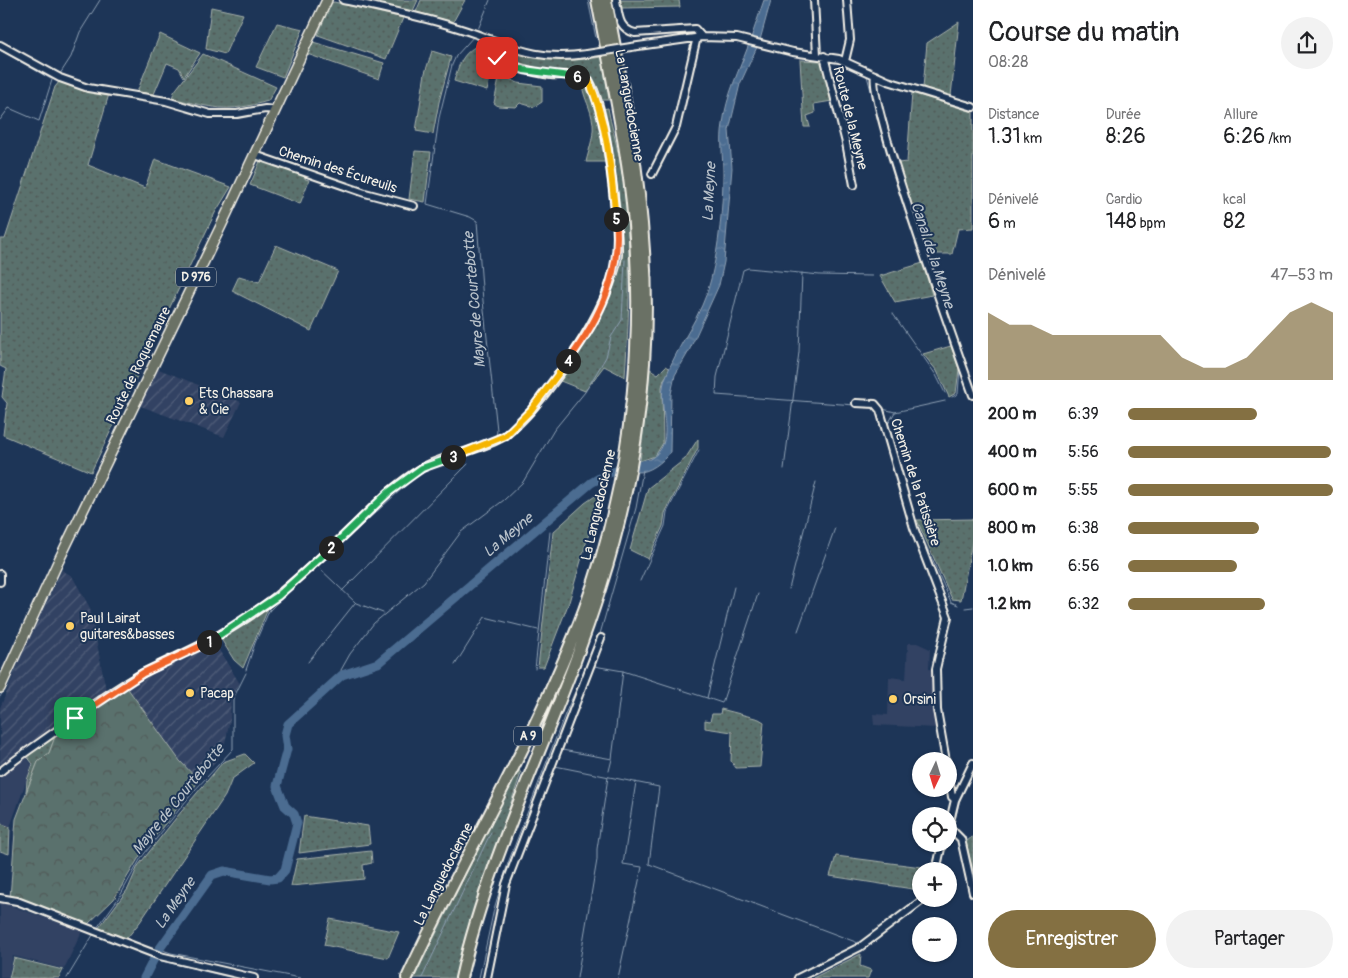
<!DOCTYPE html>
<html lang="fr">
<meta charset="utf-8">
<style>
body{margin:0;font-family:Pangolin,sans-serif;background:#f2f2f2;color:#202124;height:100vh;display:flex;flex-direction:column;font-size:19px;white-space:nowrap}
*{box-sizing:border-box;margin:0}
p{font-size:16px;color:#757577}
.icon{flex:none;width:28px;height:28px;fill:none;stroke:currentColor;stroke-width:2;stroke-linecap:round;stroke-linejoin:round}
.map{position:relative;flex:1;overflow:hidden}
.panel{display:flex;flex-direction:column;background:#fff;width:375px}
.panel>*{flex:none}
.needle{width:32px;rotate:184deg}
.buttons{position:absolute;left:912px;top:752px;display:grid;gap:10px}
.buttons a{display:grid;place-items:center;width:45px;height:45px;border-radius:50%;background:#fff;box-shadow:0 1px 4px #0004;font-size:25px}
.pin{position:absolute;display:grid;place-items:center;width:42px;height:42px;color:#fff;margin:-21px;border-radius:10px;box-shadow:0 2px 8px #0006}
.km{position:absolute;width:25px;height:25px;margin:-12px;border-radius:50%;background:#222;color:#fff;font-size:14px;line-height:25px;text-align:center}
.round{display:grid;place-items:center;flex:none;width:52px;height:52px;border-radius:26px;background:#f2f2f2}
.head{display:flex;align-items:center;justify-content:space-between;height:85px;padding:0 15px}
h1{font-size:28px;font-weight:600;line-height:38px}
.figures{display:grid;grid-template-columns:repeat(3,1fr);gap:8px;height:85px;padding:5px 15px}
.figures div{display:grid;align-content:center}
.figures b{font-size:21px;font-weight:600}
.figures small{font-size:14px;font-weight:400}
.figures p{font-size:14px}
.chart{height:140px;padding:10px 15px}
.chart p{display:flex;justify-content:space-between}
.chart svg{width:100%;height:90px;margin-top:5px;fill:#847042;opacity:.7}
.action{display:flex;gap:10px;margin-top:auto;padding:10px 15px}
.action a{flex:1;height:58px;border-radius:30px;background:#847042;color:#fff;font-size:20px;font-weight:600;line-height:58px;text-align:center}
.action a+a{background:#f2f2f2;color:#202124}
ul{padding:0 15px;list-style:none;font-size:16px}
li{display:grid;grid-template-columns:80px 60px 1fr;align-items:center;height:38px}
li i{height:12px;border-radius:6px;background:#847042}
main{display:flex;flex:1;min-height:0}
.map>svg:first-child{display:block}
.built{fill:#324263}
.industrial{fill:url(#industrial-furrows)}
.grass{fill:url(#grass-dots);stroke:#a7b1aa}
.forest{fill:url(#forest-crowns);stroke:#a7b1aa}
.water{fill:url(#water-ripples);stroke:#8fa1b4}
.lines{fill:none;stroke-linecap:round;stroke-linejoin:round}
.stream{stroke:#8fa1b4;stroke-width:1}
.river{stroke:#4b6c91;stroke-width:9}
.minor-casing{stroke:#f4f1e8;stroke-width:10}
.major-casing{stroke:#f4f1e8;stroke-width:12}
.highway-casing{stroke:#f4f1e8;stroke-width:14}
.minor{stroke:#1d3557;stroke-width:6}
.major{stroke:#6b7165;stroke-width:9}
.highway{stroke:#6b7165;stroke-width:10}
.minor-bridge-casing{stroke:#f4f1e8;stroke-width:10;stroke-linecap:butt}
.minor-bridge{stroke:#1d3557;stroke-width:6}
.split-1-casing{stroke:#fff;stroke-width:10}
.split-2-casing{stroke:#fff;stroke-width:10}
.split-3-casing{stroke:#fff;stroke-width:10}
.split-4-casing{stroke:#fff;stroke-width:10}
.split-5-casing{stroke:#fff;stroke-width:10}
.split-6-casing{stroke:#fff;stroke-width:10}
.split-7-casing{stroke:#fff;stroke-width:10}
.split-1{stroke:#f0652b;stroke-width:6}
.split-2{stroke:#22a559;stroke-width:6}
.split-3{stroke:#22a559;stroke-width:6}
.split-4{stroke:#f5b400;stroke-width:6}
.split-5{stroke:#f0652b;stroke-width:6}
.split-6{stroke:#f5b400;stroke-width:6}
.split-7{stroke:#22a559;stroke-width:6}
.poi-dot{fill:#ffd166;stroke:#1d3557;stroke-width:2}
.labels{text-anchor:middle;stroke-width:4;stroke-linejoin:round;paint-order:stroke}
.shield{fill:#1d3557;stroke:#b4b9bc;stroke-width:1}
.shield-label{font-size:12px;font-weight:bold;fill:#f4f1e8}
.street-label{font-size:14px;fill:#f4f1e8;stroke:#1d3557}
.poi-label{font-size:14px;fill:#f4f1e8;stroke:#1d3557;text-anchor:start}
.water-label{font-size:15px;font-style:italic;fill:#b9c2ca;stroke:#1d3557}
</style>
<main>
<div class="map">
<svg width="973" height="978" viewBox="0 0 973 978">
<defs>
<pattern id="industrial-furrows" width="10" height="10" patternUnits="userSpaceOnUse" patternTransform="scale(1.25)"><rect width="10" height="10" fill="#324263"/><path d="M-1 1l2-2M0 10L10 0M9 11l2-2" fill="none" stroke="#505e79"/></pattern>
<pattern id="grass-dots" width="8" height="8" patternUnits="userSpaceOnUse" patternTransform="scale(1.25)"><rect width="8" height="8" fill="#5a716d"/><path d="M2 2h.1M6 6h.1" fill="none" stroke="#515a58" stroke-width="1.8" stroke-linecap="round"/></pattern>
<pattern id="forest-crowns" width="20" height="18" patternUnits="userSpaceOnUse" patternTransform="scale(1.25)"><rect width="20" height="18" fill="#5a716d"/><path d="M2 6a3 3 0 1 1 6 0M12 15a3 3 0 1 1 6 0" fill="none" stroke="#515a58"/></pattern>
<pattern id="water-ripples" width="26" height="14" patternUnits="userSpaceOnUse" patternTransform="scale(1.25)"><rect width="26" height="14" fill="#4b6c91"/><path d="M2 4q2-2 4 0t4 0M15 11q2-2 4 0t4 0" fill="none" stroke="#6681a0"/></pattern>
</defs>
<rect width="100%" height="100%" fill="#1d3557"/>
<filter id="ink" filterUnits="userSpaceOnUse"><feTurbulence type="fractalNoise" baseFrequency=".02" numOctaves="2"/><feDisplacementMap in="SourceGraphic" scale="10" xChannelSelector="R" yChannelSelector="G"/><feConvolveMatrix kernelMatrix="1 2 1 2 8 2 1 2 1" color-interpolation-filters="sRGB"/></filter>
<g filter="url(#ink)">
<!-- built -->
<path class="built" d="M908,643H917L930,649L929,669L934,670L937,728L874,725L873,714L888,715L889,677L906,679Z
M26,757L32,765L10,827L0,823V776Z
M0,902L82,931L64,969L13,956L8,978H0Z"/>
<!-- industrial -->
<path class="industrial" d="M156,368L241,402L224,437L138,405Z
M62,570L72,576L90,608L106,690L0,767V708L24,650Z
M214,642L240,684L231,697L230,720L225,743L216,761L199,781L180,761L126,686L143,675L171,662L187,659L188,655Z"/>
<!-- grass -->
<path class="grass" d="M421,0H465L453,22L416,12Z
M620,0H679L680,7L621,8Z
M334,2L403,18L386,59L318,35L330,4Z
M211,7L243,14L225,54L206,49Z
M959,22L951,96L923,88L927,43Z
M277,23L303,29L283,77L256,67Z
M160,34L200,53L184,77L179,68L167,63L154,94L137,92Z
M313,42L384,63L379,79L307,54Z
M487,44C535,57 551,65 602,57L609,100H601L593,77C581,71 568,74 555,72C532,70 505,63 486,48Z
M478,45L481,53L493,63L487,91L454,81C459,64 462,54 478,45Z
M432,51L451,57L439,102L433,134L416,131L425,73Z
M203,54L276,87L268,101C226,113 213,108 172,98L174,92Z
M800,60L821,61L832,98V101L814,104L815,113L807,116L810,127H804Z
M500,74L518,83L542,86V102L534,107L520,103L516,107L498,106L494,103Z
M582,80L592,92L607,162H586C589,149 596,132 592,118C589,103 582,96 582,80Z
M60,81L109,94L88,165L145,188L155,159L231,187L215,213L91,472L3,435L7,403L2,397L6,369L0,366V241L1,239H5L55,87Z
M912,93L973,112V228L958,229L952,254H926L900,171L898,163L907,162Z
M608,108C611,125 616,140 619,157C633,229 630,304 625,377L604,366L585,391L558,380C577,352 601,322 613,289C633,233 612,166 602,109Z
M415,151L431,152L425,202L409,199Z
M261,159L306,175L305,179L309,180L300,204L250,185Z
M276,245L338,271L311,331L232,291L239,276L259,282Z
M923,263L932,295L895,302L880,276Z
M951,346L959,369L956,393L949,397L937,371L923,354Z
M666,366L671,369L664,379L662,387L663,443L655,456L640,461L650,369L658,374Z
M698,439V448L665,513L663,526L648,559L630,550L648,488L685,459Z
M601,492L569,602L544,667H538L553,532L585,503Z
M973,519V537L961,600L952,599L917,520Z
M270,604L243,668L234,660L221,639Z
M721,709L759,719L764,722L760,767L736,768L731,761L732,732L705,728V720L710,721L712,714H720Z
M56,734L49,753L38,762L26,792L27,780L33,764L26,755Z
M245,754L254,763L232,779L225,796L140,922L127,938L98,929L128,889L138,866L176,818L223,762Z
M518,769L521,773L468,929L455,978H414Z
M304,816L368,826L370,844L299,853Z
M0,823L10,827L9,854L0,851Z
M973,836V871L966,842Z
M371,851L372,863L363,865L364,879L291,886L297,859Z
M836,856L922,867L919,890L830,876Z
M330,919L399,932L388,958L324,945Z
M861,954L860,966L871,970L868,978H813Z
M14,958L63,970L59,978H9Z"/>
<!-- forest -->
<path class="forest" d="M376,0H418L412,13L374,5Z
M126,686L180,761L199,781L141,854L114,899L86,926L10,898L16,819L38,762L49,753L56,734Z"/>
<!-- water -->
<path class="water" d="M764,0H771L760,40L751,38Z
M749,44L757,47L740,84L729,130L732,168L724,262L719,285L689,351L675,375L671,394L670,452C663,462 649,473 637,472L638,464C685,450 654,411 665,379C677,345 703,315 711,279C719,246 723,207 723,173C723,157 720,140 723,124C726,96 739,71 749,44Z"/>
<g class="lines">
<!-- stream -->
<path class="stream" d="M588,0L596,38
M477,32L490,0
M315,35L324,16
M475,35L456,56L452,65L439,118L427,204L470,217L477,221L483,301L497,430L496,438
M0,50L51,79
M60,74L71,57L80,32L100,0
M867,76L879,120
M284,80L308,30
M277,96L281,88
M960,106L973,110
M0,120L9,108L39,121L52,80
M893,314L936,375L945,393
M952,397L958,394L960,369L957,359
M855,405L716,395L717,377L743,270L748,268L820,275L872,276
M883,409L895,412
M784,469L799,352L802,273
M906,488L888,424L895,412L945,401
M916,523L951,602L958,605
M317,566L356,603L383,613
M314,568L414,478L429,469L493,446
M640,581L665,526L667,512L699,450
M734,587L707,698L722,703L758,594
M789,589L816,482
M342,591L468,464
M965,608L973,607
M798,631L835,528
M600,634L636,508L643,470
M308,662L355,603
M455,665L485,617L538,630
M535,669L550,532
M246,670L255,643L269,611L298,582
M342,675L341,670L350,654L374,623L424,582L461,532L504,500L523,482L554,430L585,392L606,357L611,337L622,320L625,260
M0,697L3,691
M581,699L594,666L623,671L707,698
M562,750L612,759L609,771
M612,759L623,671
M555,766L659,787L649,864L861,944
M955,820L961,795
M512,879L559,756
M97,928L120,896L141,858L194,791L233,749V699L246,673
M874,940L895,924
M160,949L171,953L300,978
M153,959L233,978
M829,966L861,950
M67,978L93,935
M422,978L491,832
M479,978L494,909L508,863L565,714L587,665
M577,978L597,860V849L608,777
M618,978L642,867L623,864L636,782"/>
<!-- river -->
<path class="river" d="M144,978L158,951L212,875L224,871L270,879L278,878L285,870L297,823L294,814L285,806L277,786L287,749L285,735L288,724L342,675L378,663L591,483L608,473L647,464"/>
<defs>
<path id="minor" d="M343,0C381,8 420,16 458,28C510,44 529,62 587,54
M616,0C619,16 618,28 635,33L695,29L702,37
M814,0L817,55
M0,45L60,78L88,88L166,101L210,114H237L265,109L275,110
M631,47L702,37L737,38L793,52L839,59L888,81L973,107
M824,56L846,143L854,185
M845,61L850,40L847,0
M875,75C866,98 959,355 973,395
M255,155L365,193L414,206
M652,174L676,127L697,37
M856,403L875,404L880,410L914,528L948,617L936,669L937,710L946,761
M0,574V582
M0,772C19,756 40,743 60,728C87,709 115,688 145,672C181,654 217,639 250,616C287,590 320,558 353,527C374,506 396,483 422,468C446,454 477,452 501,438C540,415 615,299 618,254C619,227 605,99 589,81C582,72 561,76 551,75C537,73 489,62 483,49C482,45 483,41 484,38
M949,779L952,797L955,800
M949,825L955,800L973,763
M949,827L961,839L973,893
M936,871L942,844
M0,898L17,901L160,956L254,978
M487,978L506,884L601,638
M798,978L860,947L924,899"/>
<path id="major" d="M0,688L58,562L221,226L327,0"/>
<path id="highway" d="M407,978C464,855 536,738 584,610C634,474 648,321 629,178C621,118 608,59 597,0
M461,978C492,842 560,719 601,586C635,479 652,363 644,251C639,166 622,83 606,0"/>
</defs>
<!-- minor casing -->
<use href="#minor" class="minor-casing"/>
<!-- major casing -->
<use href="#major" class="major-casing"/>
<!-- highway casing -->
<use href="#highway" class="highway-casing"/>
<!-- minor -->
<use href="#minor" class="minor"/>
<!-- major -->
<use href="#major" class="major"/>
<!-- highway -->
<use href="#highway" class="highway"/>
<defs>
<path id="minor-bridge" d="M587,54L631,47"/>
</defs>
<!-- minor-bridge casing -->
<use href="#minor-bridge" class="minor-bridge-casing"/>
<!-- minor-bridge -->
<use href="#minor-bridge" class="minor-bridge"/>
</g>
</g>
<g class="lines" filter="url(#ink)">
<defs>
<path id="split-1" d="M75,718L143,673L209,642"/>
<path id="split-2" d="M209,642L278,596L331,548"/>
<path id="split-3" d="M331,548L389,492L422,468L453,457"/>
<path id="split-4" d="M453,457L505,436L531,410L568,361"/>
<path id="split-5" d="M568,361C600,318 622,273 616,219"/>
<path id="split-6" d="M577,77L589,81C608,124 611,173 616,219"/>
<path id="split-7" d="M497,58L524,70L577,77"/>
</defs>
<!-- split-1 casing -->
<use href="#split-1" class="split-1-casing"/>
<!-- split-2 casing -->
<use href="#split-2" class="split-2-casing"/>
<!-- split-3 casing -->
<use href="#split-3" class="split-3-casing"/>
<!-- split-4 casing -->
<use href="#split-4" class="split-4-casing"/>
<!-- split-5 casing -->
<use href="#split-5" class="split-5-casing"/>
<!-- split-6 casing -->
<use href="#split-6" class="split-6-casing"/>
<!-- split-7 casing -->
<use href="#split-7" class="split-7-casing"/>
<!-- split-1 -->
<use href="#split-1" class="split-1"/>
<!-- split-2 -->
<use href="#split-2" class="split-2"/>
<!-- split-3 -->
<use href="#split-3" class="split-3"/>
<!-- split-4 -->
<use href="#split-4" class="split-4"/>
<!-- split-5 -->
<use href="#split-5" class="split-5"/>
<!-- split-6 -->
<use href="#split-6" class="split-6"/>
<!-- split-7 -->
<use href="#split-7" class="split-7"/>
</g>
<!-- markers -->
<g class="poi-dot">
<circle cx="189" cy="401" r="5"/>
<circle cx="70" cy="626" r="5"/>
<circle cx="190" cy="693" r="5"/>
<circle cx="893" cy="699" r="5"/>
</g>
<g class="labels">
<!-- shield labels -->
<g class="shield">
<rect x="176" y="267.5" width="40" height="19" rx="4"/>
<rect x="514" y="726.5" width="28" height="19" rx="4"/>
</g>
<g class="shield-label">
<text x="196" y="281">D 976</text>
<text x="528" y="740">A 9</text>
</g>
<!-- street labels -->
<g class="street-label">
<text transform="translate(630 105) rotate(80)" y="5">La Languedocienne</text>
<text transform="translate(851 118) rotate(76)" y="5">Route de la Meyne</text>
<text transform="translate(338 169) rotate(18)" y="5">Chemin des Écureuils</text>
<text transform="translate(138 365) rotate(-64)" y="5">Route de Roquemaure</text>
<text transform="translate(916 482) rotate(72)" y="5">Chemin de la Patissière</text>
<text transform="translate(598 505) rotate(-77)" y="5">La Languedocienne</text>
<text transform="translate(443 874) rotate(-63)" y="5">La Languedocienne</text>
</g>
<!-- poi labels -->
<g class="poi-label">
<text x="199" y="398">Ets Chassara<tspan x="199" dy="16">&amp; Cie</tspan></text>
<text x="80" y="623">Paul Lairat<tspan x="80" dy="16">guitares&amp;basses</tspan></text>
<text x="200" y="698">Pacap</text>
<text x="903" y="704">Orsini</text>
</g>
<!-- water labels -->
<g class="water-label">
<text transform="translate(709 192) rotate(-87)" y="5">La Meyne</text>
<text transform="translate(933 255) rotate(72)" y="5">Canal de la Meyne</text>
<text transform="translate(474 300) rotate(-95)" y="5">Mayre de Courtebotte</text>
<text transform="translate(508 535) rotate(-40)" y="5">La Meyne</text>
<text transform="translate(178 799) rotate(-51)" y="5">Mayre de Courtebotte</text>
<text transform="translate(175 903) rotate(-55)" y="5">La Meyne</text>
</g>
</g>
</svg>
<div class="buttons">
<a><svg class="needle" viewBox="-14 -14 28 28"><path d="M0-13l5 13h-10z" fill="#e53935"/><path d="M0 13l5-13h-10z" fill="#757577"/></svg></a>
<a><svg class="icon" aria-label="locate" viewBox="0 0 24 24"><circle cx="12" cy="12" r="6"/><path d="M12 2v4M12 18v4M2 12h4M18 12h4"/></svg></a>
<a>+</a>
<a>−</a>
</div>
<div class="pin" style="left:75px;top:718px;background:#1e9e55"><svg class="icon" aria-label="arrive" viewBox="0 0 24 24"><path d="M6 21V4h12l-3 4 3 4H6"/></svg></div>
<div class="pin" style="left:497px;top:58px;background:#d93025"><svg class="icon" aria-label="check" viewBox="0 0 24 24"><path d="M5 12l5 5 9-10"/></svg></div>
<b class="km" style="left:209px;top:642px">1</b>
<b class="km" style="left:331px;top:548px">2</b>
<b class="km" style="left:453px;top:457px">3</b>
<b class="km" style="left:568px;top:361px">4</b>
<b class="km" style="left:616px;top:219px">5</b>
<b class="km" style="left:577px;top:77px">6</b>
</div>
<section class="panel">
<div class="head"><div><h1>Course du matin</h1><p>08:28</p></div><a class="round"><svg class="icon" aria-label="share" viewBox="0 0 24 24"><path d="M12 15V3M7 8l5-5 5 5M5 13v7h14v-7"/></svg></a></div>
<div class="figures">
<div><p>Distance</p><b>1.31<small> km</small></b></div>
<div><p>Durée</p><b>8:26</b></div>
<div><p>Allure</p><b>6:26<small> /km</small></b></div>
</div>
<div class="figures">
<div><p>Dénivelé</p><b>6<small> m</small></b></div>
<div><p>Cardio</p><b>148<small> bpm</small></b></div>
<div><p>kcal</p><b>82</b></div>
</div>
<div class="chart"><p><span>Dénivelé</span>47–53 m</p>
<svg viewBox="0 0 160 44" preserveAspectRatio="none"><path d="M0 44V11L10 17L20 17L30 22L40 22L50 22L60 22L70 22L80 22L90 33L100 38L110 38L120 33L130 22L140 11L150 6L160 11V44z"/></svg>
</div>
<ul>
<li><b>200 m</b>6:39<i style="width:63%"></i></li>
<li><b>400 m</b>5:56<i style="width:99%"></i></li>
<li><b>600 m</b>5:55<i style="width:100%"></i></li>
<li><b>800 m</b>6:38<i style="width:64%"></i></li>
<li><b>1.0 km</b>6:56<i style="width:53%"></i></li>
<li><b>1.2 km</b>6:32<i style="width:67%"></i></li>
</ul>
<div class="action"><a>Enregistrer</a><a>Partager</a></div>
</section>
</main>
